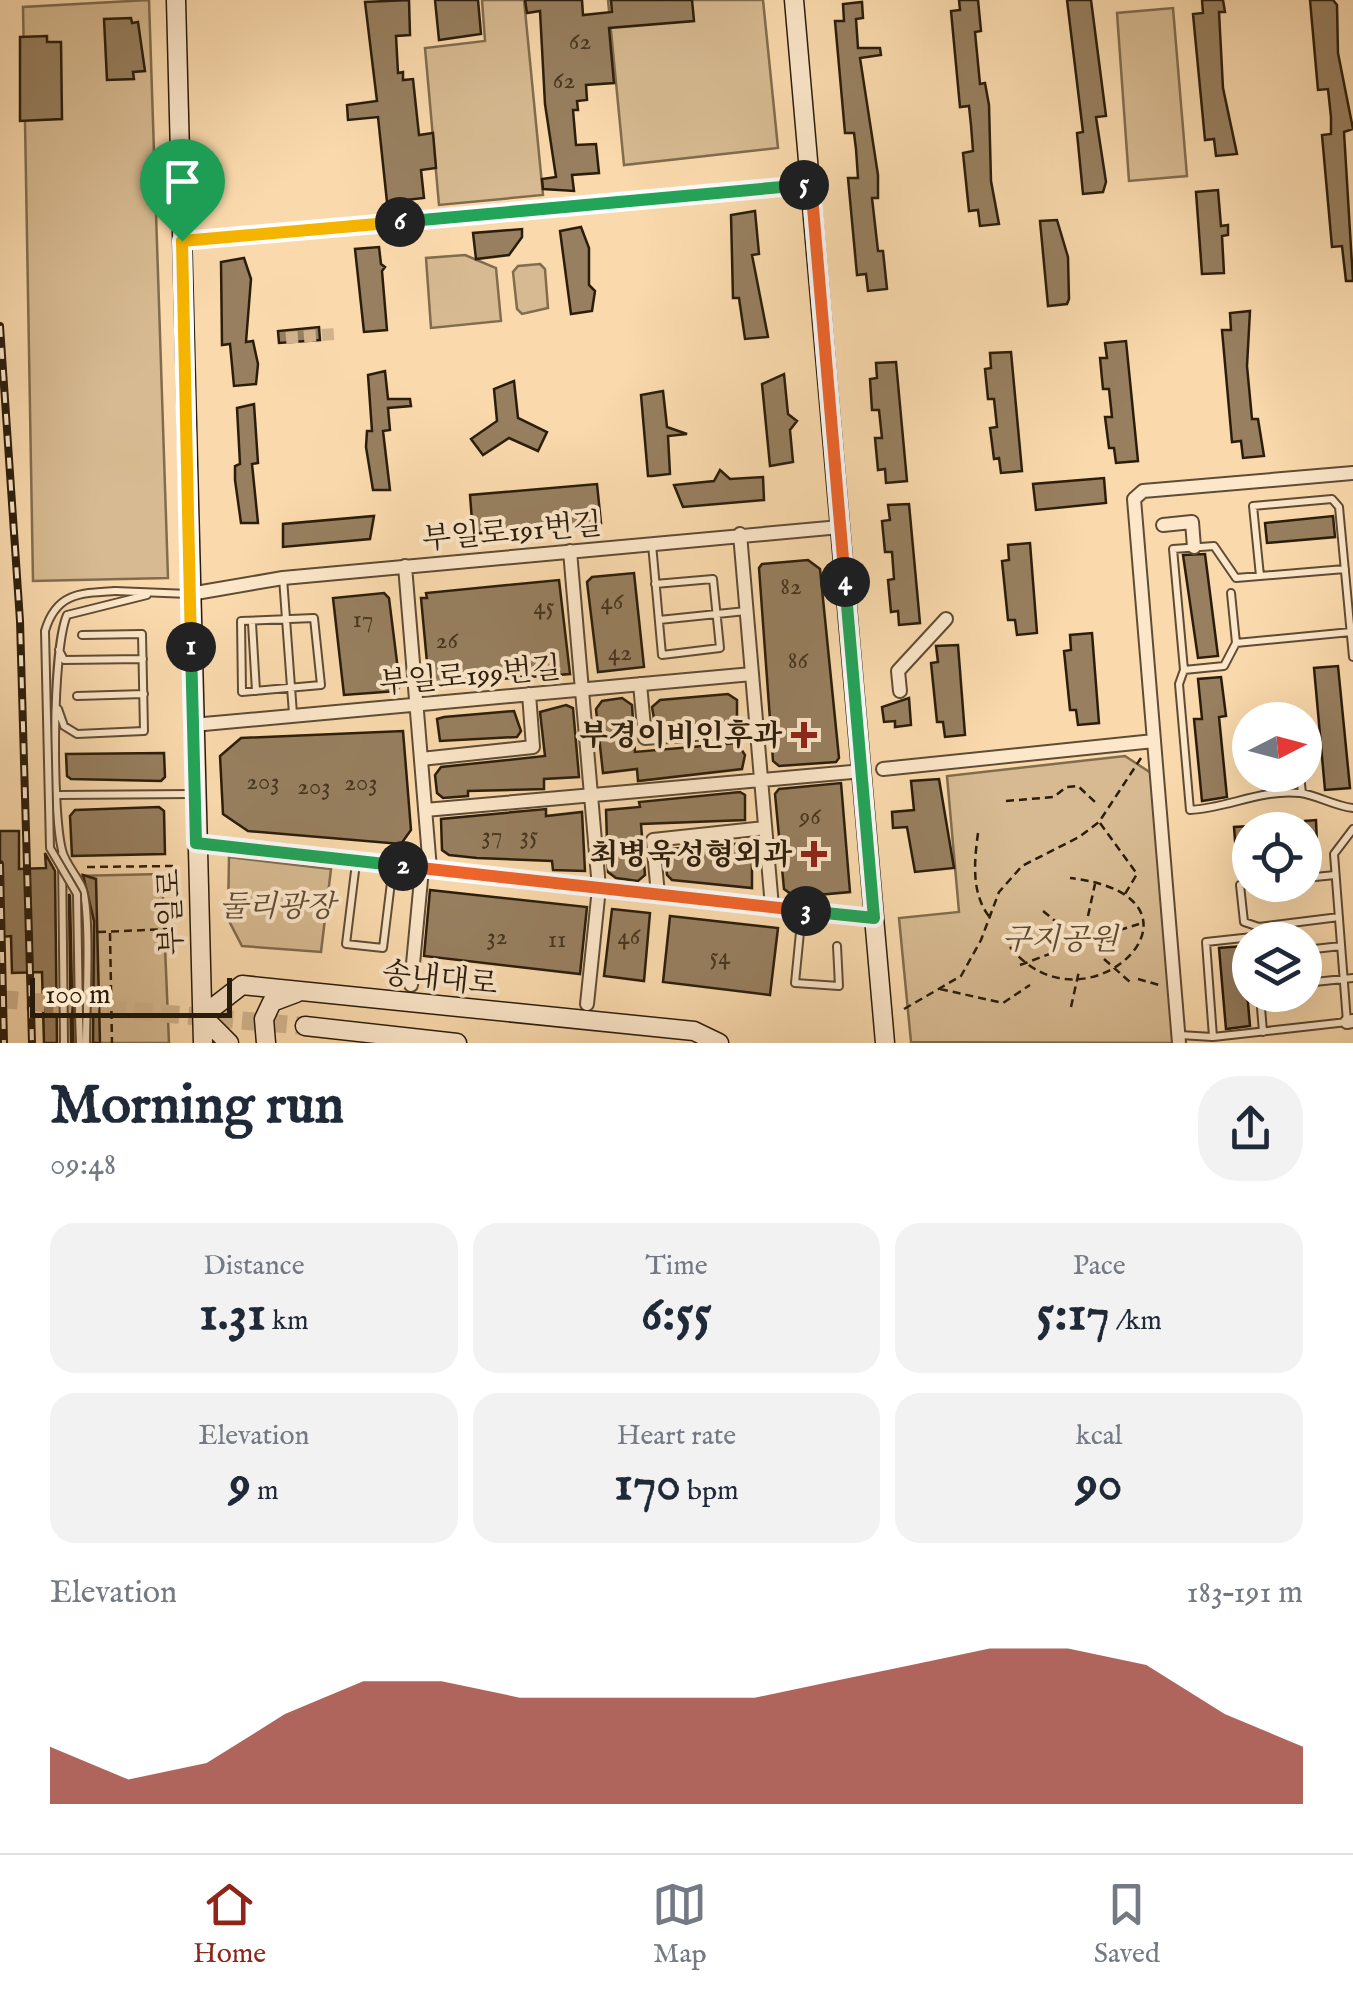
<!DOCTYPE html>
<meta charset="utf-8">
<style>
body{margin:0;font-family:"IM FELL English","Noto Serif KR",serif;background:#f2f2f3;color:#1f2937;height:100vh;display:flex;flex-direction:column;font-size:38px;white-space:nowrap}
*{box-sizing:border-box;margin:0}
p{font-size:32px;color:#747a83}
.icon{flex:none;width:55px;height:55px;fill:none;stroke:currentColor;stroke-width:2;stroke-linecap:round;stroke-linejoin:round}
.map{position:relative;height:1043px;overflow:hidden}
.sheet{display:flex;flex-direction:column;background:#fff;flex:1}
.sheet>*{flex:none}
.needle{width:65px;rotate:84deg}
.controls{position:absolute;left:1232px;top:702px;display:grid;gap:20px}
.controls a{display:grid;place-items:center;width:90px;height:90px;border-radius:50%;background:#fff;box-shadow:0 10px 40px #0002;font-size:50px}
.scale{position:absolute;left:30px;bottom:25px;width:202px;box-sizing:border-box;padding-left:10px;border:5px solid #2b1d0b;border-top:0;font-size:28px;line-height:35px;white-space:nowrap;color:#2b1d0b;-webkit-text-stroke:8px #fce7ca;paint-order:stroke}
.pin{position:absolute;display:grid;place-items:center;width:85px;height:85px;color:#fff;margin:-102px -42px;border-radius:50% 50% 50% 0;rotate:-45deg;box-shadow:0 0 10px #0007}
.pin .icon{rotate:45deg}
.km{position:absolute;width:50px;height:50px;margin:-25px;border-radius:50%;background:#222;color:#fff;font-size:28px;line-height:50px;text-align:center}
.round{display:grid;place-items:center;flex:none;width:105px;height:105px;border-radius:40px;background:#f2f2f3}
.overview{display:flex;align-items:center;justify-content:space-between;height:170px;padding:0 50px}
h1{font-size:55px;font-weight:700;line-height:75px}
.stats{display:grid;grid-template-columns:repeat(3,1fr);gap:15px;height:170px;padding:10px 50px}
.stats div{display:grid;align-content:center;border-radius:25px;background:#f2f2f3;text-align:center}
.stats b{font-size:50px;font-weight:700}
.stats small{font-size:28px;font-weight:400}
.stats p{font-size:28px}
.chart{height:280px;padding:20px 50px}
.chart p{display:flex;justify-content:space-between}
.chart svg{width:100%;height:180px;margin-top:10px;fill:#8f2418;opacity:.7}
.menu{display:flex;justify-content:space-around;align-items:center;height:140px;border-top:2px solid #e0e1e3;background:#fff;font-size:28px;color:#747a83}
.menu a{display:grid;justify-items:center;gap:5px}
.menu .selected{color:#8f2418}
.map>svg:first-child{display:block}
.green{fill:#d7ba91;stroke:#816c4e;stroke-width:2.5}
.building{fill:#977f5f;stroke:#2b1d0b;stroke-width:2.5}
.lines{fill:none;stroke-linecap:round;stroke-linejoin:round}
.street-tunnel{stroke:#d1b48d;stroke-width:12;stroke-dasharray:12 6;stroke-linecap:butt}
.secondary-tunnel{stroke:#d1b48d;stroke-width:18;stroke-dasharray:18 9;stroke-linecap:butt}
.lane-casing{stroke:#5f4c34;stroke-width:10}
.street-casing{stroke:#5f4c34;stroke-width:16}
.secondary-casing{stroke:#2b1d0b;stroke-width:21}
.path{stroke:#2b1d0b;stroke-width:2.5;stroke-dasharray:8 5;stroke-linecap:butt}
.lane{stroke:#fce7ca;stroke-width:6}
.street{stroke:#fce7ca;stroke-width:12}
.secondary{stroke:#fce7ca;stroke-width:18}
.rail-casing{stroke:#2b1d0b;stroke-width:8}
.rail{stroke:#fce7ca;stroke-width:4;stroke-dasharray:11;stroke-linecap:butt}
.lane-bridge-casing{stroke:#5f4c34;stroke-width:10;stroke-linecap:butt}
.lane-bridge{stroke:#fce7ca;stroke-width:6}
.split-1-casing{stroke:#fff;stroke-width:20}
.split-2-casing{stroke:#fff;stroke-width:20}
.split-3-casing{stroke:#fff;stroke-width:20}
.split-4-casing{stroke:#fff;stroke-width:20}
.split-5-casing{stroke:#fff;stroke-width:20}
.split-6-casing{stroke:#fff;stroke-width:20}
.split-7-casing{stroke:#fff;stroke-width:20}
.split-1{stroke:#f5b400;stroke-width:12}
.split-2{stroke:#22a559;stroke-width:12}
.split-3{stroke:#f0652b;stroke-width:12}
.split-4{stroke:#22a559;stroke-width:12}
.split-5{stroke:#f0652b;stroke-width:12}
.split-6{stroke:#22a559;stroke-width:12}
.split-7{stroke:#f5b400;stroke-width:12}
.poi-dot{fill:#8f2418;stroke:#fce7ca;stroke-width:4}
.labels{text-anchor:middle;stroke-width:8;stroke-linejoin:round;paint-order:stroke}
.number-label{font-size:25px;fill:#463620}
.street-label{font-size:30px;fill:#2b1d0b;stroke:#fce7ca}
.poi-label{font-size:30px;font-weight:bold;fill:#2b1d0b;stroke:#fce7ca;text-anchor:end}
.park-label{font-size:30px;font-style:italic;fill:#5f4c33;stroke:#fce7ca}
</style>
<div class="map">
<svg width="1353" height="1043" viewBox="0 0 1353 1043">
<rect width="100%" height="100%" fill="#fadaad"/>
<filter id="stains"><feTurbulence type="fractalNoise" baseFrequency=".002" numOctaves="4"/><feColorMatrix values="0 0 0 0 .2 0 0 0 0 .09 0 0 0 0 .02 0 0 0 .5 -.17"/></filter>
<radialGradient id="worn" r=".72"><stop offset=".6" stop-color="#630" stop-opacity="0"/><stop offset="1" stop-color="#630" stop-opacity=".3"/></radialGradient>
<!-- green -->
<path class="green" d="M149,0L168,578L33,581L23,7Z
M482,0H524L543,195L439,205L425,48L485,41Z
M608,0H763L778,148L624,165Z
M1173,8L1187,176L1129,181L1117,13Z
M465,255L496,268L501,321L431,328L426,258Z
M540,264L545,269L548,308L522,314L517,309L513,272L518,266Z
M1125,756L1151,773L1173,1043L911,1042L899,918L959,912L947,776Z
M229,857L331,869L321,952L242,946L228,919Z
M162,874L169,1043H74V876Z"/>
<!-- building -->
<path class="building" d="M409,0L410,35L396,36L398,73L403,72V80L413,79L419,135L433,133L436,168L421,170L424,198L387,202L378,117L348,120L347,105L377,101L365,2Z
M435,0H478L481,34L439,40Z
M525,0H582L583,15L612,12L611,0H692L694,21L609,28L614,83L586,85L587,100L577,101L578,110H573L576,145L596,144L599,173L572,175L574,191L543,189L542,179L556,177L545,104L540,11L527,13Z
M959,0H978L981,31L975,32L980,84L985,83L989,105L991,181L999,224L980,226L978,210L969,211L963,153L973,151L971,125L969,106L960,107L951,11L960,10Z
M1067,0H1091L1106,116L1096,117L1106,182L1103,192L1083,194L1077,133L1083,132Z
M1202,0H1223L1225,12H1219L1223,88L1237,154L1216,156L1214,139L1205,140L1193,14L1203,13Z
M1310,0H1333L1337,5L1338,53L1353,129L1344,132L1353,281H1346L1342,246L1332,247L1322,135L1331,134V117L1328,89L1318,90Z
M862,2L863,18L856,19L858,48H880L881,55L860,58L878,175V198H872L878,251H883L887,289L868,291L866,274L857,275L848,178H858L856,149L854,133H845L835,21H844L843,4Z
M131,18L132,23L138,22L145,71L133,72L134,79L107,80L104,19Z
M47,36V42H61L62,119L20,121V37Z
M1218,190L1221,226L1228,225V235L1222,236L1224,273L1202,274L1196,192Z
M755,211L759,254L752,255L768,337L745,339L739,298H733L731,215Z
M1057,220L1068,257L1069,299L1067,304L1048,306L1040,221Z
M581,227L589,248V285L595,291L592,311L571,314L560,231Z
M522,229V237L509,255L476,259L473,233Z
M379,247L381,264L385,267L382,271L387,330L364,332L355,249Z
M244,258L251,279L246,342L253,341L258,364L256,384L234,386L230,344L222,345L221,262Z
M1250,311L1247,366L1252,419H1258L1264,456L1243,458L1241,441L1232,442L1222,330H1231L1230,313Z
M319,327L320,340L279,343L278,331Z
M1126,341L1138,461L1116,463L1114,448H1109L1105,417H1112L1109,389H1103L1100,358H1107L1105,343Z
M1011,352L1022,471L1001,473L999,458L994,459L990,428L997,427L994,399H988L985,369L991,368L990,353Z
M896,362L907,481L886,483L885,469L878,470L875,438H882L879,410H872L870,379L877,378L876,363Z
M385,371L388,399H410L411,406L388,408L390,430L383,431L390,490H373L366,447L367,431H372L368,375Z
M784,374L788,414L797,421L790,430L793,462L770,466L762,384Z
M514,381L518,418L547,432L538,451L509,438L483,455L471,439L497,421L494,389Z
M663,391L667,427L687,434L668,436L670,474L652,476H648L641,395Z
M254,404L258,463L252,464L258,523H241L235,480V466L240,464L237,408Z
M720,470L730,479L763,477L764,500L683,507L674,485L714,481Z
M1104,478L1106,503L1036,510L1033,484Z
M597,484L601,523L473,534L470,495Z
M909,504L920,623L899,625L898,611L891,612L888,580L894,579L892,552H885L882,521L890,520L888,505Z
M374,516L370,539L283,547V524Z
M1333,516L1335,537L1267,543L1265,523Z
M1030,543L1037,633L1017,635L1015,620H1008L1002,561L1009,560L1008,545Z
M1205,554L1218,656L1198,658L1183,555Z
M808,560L820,569L839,758L836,762L779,766L773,761L759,568L762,564Z
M634,573L644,667L598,672L587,582L592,577Z
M559,580L570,674L429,684L421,598H427L426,593Z
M384,593L389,598L400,686L397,691L344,695L333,598Z
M1092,633L1099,723L1078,725L1076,710H1070L1064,651L1071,650L1070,635Z
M958,645L965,735L945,737L943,722H937L931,663L938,662L936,646Z
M1338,666L1350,788L1325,790L1314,668Z
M1221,677L1226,716L1219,717L1227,797L1202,801L1194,719H1202L1198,679Z
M728,694L737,700V721L659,727V719H654L652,707L660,700Z
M622,698L632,705L635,752L737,743L745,755L742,769L638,781L637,769L603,773L596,709L602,701Z
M909,698L911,725L895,727V721L884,722L882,707Z
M566,705L573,708L579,777L544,779V789L468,791V796L443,798L437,793L435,775L441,767L545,756L540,712Z
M514,711L521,731L517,737L440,741L437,719L444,717Z
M403,731L411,830L401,844L248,831L223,814L220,756L241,738Z
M164,753L165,777L161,781L71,779L67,776L66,754Z
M939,779L954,868L915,872L907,827L893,828L892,812L914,810L911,781Z
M841,783L850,892L795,897L784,889L775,794L779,789Z
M740,792L745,795V820L641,824L645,875L638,881L616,878L608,872L606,810L640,807L639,802Z
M159,807L164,811L165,854L72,856L70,816L75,810Z
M546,809V816L582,812L585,871L553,870L552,861L477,858L449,855L442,850L441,819Z
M1316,820L1317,845L1305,846V821Z
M1250,826V851L1236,853L1234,827Z
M0,831H19V869L46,868L45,853L55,871L57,1043H44L42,972L12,973L11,936L0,937Z
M746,843L752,848V888L672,880L667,875L665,855L670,849Z
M83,875L96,879L100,1043H93L94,921Z
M430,890L587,907L580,974L424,956Z
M69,894L70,896L73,1043H71Z
M612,909L650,913L644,981L604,976Z
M670,916L778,928L770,995L663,982Z
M1243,946L1250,1026L1226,1029L1219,948Z"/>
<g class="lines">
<!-- street-tunnel -->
<path class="street-tunnel" d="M286,338L334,334"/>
<!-- secondary-tunnel -->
<path class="secondary-tunnel" d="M0,999L305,1026"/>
<defs>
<path id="lane" d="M652,544L662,655L720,648L713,579L655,584
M1345,569L1236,578L1214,546L1173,549L1184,670L1179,684L1190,810C1228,808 1261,789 1300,793C1317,795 1334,806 1353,808
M1260,576L1253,506L1332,499L1339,507L1353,657
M283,578L293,714
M115,591L189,594
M1231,593L1236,643
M314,618L321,685L242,692L241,621Z
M659,620L746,611
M252,623L256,691
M59,650L64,660L143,659
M1184,670L1224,666L1236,643L1351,632
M77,696L144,694
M58,709L64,726L77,734L144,731L142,634L82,635
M1241,754H1250
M1300,775L1302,793
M58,795L192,794
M62,853L64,1043
M356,863L346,944L383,948L393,866
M1305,878L1335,875
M1250,884L1240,885L1244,922L1259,927
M802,912L795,983L839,986L837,946
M1339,917L1259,927L1252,937L1206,942L1213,1037L1347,1022L1334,854L1353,829
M1305,950L1341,946
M1305,983L1353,978
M1260,995L1263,1032
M79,1014L80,1043
M1180,1035L1212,1037
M86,1043C86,1008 91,919 83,890C78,876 65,864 62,850C52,810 52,650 67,615L147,595"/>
<path id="street" d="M182,241L811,184
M1163,525L1192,522L1194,547
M740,534L772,907
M570,551L599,888L587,1004
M405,566L430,869
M190,594L283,578L840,527
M640,684L645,738L757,729
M900,691L898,671L946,619
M193,725L752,674
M421,759L533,747L529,694
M883,769L1154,741
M425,810L852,772
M196,843L874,918
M658,895L653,840L765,828
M411,985L422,869
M1347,1022L1353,1021
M1179,1043L1134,499L1143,491L1353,473"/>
<path id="secondary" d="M176,0L203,1043
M794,0L885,1043
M202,1016L242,985L694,1031L719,1043
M202,1016L229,1043
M305,1026L457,1043
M266,1043L264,1019L272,1002L296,993"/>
</defs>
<!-- lane casing -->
<use href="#lane" class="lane-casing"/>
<!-- street casing -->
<use href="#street" class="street-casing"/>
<!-- secondary casing -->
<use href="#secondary" class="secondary-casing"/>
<!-- path -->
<path class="path" d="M1006,801L1054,797L1066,787L1078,786L1095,802
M1100,823L1137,874L1125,894
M978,833C974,863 971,895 991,919
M87,867L175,866
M1043,911L1060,925
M1088,916L1095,884
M98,932L171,929
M110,933L112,1043
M1107,934L1139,924
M1010,947C1087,1043 1232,897 1070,878
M1104,959L1130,982
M1020,965L1055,952
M1138,979L1159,985
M940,989L1003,1003L1030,985
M1071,1007L1079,971
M904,1009L961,976L981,940L999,892L1022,866L1079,837L1099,822L1141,758"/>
<!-- lane -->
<use href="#lane" class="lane"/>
<!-- street -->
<use href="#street" class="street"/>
<!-- secondary -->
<use href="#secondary" class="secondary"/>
<defs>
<path id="rail" d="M0,326L20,621L32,1043
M0,864L4,1043"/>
</defs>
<!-- rail casing -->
<use href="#rail" class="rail-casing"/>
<!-- rail -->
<use href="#rail" class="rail"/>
<defs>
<path id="lane-bridge" d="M79,1014L77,894L50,848L45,631C56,593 80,593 115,591"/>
</defs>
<!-- lane-bridge casing -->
<use href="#lane-bridge" class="lane-bridge-casing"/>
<!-- lane-bridge -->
<use href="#lane-bridge" class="lane-bridge"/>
</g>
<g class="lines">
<defs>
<path id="split-1" d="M182,241L191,647"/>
<path id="split-2" d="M191,647L196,843L403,866"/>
<path id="split-3" d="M403,866L806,911"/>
<path id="split-4" d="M806,911L874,918L845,582"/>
<path id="split-5" d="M804,185L811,184L845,582"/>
<path id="split-6" d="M400,222L804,185"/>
<path id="split-7" d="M182,241L400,222"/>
</defs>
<!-- split-1 casing -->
<use href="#split-1" class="split-1-casing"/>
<!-- split-2 casing -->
<use href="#split-2" class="split-2-casing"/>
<!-- split-3 casing -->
<use href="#split-3" class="split-3-casing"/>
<!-- split-4 casing -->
<use href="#split-4" class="split-4-casing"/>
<!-- split-5 casing -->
<use href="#split-5" class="split-5-casing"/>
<!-- split-6 casing -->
<use href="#split-6" class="split-6-casing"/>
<!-- split-7 casing -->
<use href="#split-7" class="split-7-casing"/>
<!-- split-1 -->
<use href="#split-1" class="split-1"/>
<!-- split-2 -->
<use href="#split-2" class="split-2"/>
<!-- split-3 -->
<use href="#split-3" class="split-3"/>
<!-- split-4 -->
<use href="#split-4" class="split-4"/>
<!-- split-5 -->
<use href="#split-5" class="split-5"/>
<!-- split-6 -->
<use href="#split-6" class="split-6"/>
<!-- split-7 -->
<use href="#split-7" class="split-7"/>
</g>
<!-- markers -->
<g class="poi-dot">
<path d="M799 720h10v10h10v10h-10v10h-10v-10h-10v-10h10z"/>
<path d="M809 839h10v10h10v10h-10v10h-10v-10h-10v-10h10z"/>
</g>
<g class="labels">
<!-- number labels -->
<g class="number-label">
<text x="580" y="49">62</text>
<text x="564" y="88">62</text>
<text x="791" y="594">82</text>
<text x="612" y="609">46</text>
<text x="544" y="614">45</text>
<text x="363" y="627">17</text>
<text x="447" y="648">26</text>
<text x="620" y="660">42</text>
<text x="798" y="668">86</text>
<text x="263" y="789">203</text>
<text x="361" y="790">203</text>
<text x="314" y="794">203</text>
<text x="810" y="824">96</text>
<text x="492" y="843">37</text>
<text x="529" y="843">35</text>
<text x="497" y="944">32</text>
<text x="629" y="944">46</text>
<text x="557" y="947">11</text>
<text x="720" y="964">54</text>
</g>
<!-- street labels -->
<g class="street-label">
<text transform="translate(512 531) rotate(-5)" y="10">부일로191번길</text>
<text transform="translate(470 675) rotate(-5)" y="10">부일로199번길</text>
<text transform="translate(170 912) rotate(-92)" y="10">부일로</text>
<text transform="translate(440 978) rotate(6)" y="10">송내대로</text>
</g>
<!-- poi labels -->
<g class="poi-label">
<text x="782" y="745">부경이비인후과</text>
<text x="792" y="864">최병욱성형외과</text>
</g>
<!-- park labels -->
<g class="park-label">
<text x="277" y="916">둘리광장</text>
<text x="1060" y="949">구지공원</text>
</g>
</g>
<rect width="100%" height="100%" filter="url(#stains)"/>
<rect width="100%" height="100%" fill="url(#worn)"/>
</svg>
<div class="controls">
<a><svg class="needle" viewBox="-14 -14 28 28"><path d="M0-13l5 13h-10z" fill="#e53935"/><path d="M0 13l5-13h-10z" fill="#747a83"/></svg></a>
<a><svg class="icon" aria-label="locate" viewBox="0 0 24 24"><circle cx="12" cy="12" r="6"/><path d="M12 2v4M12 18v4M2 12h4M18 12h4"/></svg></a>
<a><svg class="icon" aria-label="layers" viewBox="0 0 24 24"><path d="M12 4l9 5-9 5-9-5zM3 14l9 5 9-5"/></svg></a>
</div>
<div class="scale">100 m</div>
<div class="pin" style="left:182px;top:241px;background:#1e9e55"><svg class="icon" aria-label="arrive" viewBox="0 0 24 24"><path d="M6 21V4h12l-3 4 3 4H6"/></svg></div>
<b class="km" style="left:191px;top:647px">1</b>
<b class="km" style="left:403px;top:866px">2</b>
<b class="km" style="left:806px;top:911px">3</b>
<b class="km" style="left:845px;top:582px">4</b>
<b class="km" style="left:804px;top:185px">5</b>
<b class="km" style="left:400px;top:222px">6</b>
</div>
<section class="sheet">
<div class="overview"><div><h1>Morning run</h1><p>09:48</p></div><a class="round"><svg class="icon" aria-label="share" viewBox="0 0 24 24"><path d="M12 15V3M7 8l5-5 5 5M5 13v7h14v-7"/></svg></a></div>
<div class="stats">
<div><p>Distance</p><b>1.31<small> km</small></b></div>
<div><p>Time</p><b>6:55</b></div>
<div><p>Pace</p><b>5:17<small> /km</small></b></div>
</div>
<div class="stats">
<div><p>Elevation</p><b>9<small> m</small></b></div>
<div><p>Heart rate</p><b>170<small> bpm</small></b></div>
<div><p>kcal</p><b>90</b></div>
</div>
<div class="chart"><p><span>Elevation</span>183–191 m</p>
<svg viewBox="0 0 160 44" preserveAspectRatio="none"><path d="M0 44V30L10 38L20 34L30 22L40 14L50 14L60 18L70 18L80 18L90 18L100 14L110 10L120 6L130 6L140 10L150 22L160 30V44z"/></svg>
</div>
</section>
<nav class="menu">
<a class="selected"><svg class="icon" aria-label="home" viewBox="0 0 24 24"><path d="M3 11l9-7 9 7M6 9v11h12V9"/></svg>Home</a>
<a><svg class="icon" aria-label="map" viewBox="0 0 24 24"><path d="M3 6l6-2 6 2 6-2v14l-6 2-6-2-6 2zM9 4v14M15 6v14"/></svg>Map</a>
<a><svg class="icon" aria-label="saved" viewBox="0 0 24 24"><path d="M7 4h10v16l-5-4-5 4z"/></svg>Saved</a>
</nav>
